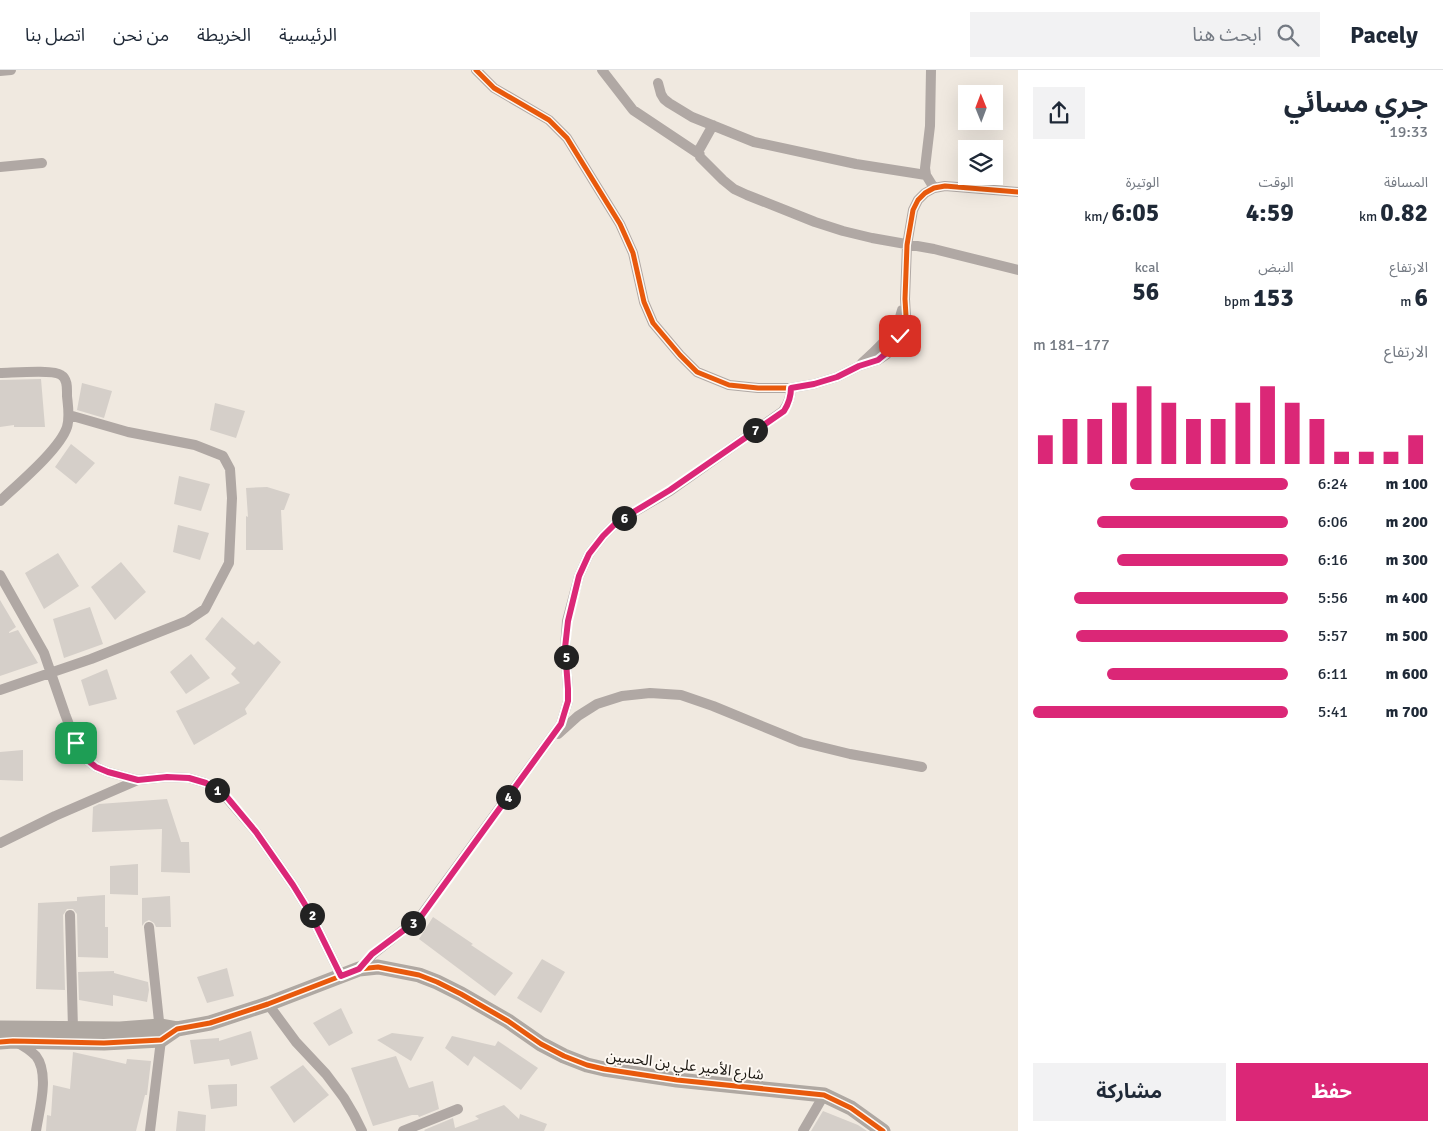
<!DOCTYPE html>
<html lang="ar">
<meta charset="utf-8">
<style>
body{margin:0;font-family:Signika,"Noto Sans Arabic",sans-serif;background:#f2f2f3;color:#1f2937;direction:rtl;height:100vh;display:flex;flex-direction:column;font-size:19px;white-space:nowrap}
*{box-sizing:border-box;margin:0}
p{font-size:16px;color:#747a83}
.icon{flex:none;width:28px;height:28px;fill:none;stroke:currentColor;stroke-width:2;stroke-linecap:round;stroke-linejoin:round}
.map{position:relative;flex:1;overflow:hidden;direction:ltr}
.sheet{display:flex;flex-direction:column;background:#fff;width:425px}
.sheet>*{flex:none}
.needle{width:32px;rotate:359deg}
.fabs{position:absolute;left:958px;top:15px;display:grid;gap:10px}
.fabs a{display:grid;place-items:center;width:45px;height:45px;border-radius:0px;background:#fff;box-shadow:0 5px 20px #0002;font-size:25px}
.pin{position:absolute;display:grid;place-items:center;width:42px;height:42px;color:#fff;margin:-21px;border-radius:10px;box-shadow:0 2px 8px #0006}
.km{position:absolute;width:25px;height:25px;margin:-12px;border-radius:50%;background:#222;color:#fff;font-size:14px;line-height:25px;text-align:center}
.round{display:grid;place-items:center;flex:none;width:52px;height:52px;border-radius:0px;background:#f2f2f3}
.overview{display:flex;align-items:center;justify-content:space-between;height:85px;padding:0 15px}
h1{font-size:28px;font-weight:700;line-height:38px}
.metrics{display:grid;grid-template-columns:repeat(3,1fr);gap:8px;height:85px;padding:5px 15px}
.metrics div{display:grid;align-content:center}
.metrics b{font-size:25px;font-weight:700}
.metrics small{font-size:14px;font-weight:400}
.metrics p{font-size:14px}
.chart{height:140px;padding:10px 15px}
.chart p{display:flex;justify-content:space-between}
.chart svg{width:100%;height:90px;margin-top:5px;stroke:#db2777;stroke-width:6}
.button{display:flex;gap:10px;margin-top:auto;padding:10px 15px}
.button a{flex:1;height:58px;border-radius:0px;background:#db2777;color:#fff;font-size:20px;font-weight:700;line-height:58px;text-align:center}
.button a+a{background:#f2f2f3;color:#1f2937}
ul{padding:0 15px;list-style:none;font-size:16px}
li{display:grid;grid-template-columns:80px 60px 1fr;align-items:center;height:38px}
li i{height:12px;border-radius:6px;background:#db2777}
header{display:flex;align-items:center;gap:30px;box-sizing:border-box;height:70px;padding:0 25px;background:#fff;border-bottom:1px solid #e0e1e3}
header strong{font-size:24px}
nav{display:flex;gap:28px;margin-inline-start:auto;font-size:18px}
.search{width:350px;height:45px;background:#f2f2f3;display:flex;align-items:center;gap:12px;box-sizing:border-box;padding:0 18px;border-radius:0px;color:#747a83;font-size:19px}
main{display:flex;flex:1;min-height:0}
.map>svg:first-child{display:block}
.building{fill:#d5cfc9}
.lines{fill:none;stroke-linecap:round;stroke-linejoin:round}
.street{stroke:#b0a8a4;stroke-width:10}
.secondary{stroke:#afa8a2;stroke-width:15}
.cycleway-casing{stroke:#fdf8f2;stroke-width:8}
.cycleway{stroke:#e8590c;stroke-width:5}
.route-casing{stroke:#fff;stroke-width:10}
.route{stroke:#db2777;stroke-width:6}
.labels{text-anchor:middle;stroke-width:4;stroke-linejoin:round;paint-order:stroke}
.street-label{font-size:15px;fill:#19150f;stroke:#fdf8f2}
</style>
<header>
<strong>Pacely</strong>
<div class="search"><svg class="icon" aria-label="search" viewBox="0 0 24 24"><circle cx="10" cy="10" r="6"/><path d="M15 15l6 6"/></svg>ابحث هنا</div>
<nav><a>الرئيسية</a><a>الخريطة</a><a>من نحن</a><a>اتصل بنا</a></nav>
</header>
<main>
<section class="sheet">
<div class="overview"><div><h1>جري مسائي</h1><p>19:33</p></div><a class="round"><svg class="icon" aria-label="share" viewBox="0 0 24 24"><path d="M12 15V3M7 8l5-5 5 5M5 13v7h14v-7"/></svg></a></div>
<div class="metrics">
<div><p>المسافة</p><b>0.82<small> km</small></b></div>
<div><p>الوقت</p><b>4:59</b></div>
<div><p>الوتيرة</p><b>6:05<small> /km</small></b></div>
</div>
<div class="metrics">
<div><p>الارتفاع</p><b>6<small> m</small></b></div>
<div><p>النبض</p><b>153<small> bpm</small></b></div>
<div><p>kcal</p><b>56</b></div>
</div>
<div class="chart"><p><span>الارتفاع</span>177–181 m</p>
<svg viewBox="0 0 160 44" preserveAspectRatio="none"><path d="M5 44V30M15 44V22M25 44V22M35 44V14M45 44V6M55 44V14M65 44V22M75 44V22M85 44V14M95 44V6M105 44V14M115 44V22M125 44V38M135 44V38M145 44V38M155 44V30"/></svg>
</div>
<ul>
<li><b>100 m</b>6:24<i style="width:62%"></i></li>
<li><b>200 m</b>6:06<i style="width:75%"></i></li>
<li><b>300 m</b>6:16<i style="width:67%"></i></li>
<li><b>400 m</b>5:56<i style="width:84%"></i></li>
<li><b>500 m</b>5:57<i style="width:83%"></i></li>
<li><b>600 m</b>6:11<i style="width:71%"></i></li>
<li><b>700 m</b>5:41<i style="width:100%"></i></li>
</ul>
<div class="button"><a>حفظ</a><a>مشاركة</a></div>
</section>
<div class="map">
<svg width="1018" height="1061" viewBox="0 0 1018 1061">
<rect width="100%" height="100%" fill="#f0e9e0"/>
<!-- building -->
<path class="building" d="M41,309L45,357H14V355L0,357V310Z
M82,313L112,321L104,348L77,340Z
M215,333L245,341L236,368L210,360Z
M71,374L95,393L76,414L55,397Z
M179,406L210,414L201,441L174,434Z
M267,417L290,424L284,440H281L283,480H246V446L248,447L246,418Z
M178,455L209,463L200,490L173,482Z
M58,483L79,516L44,539L25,503Z
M121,492L146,522L115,550L91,517Z
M0,530L16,557L9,562V563L18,560L38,593L0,606Z
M90,537L103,574L64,588L53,549Z
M222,547L254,575L258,571L281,592L245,639L247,644L194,675L176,641L240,613L231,604L236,598L205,569Z
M191,584L210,608L186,624L170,602Z
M107,599L117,629L89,636L81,610Z
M23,680V711L0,710V682Z
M167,729L181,772H189L190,803L161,802L162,759L92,762L93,737L99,734Z
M138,794V825L110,824V796Z
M105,825V857H108V888L78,887L77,844L73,839H67L63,845L65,920L36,919L38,833L77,831V827Z
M170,826L171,857H156L154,853L149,850L145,852L142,856V828Z
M433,847L473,874L471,875L513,903L495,926L419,869Z
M542,889L565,902L541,943L517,928Z
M227,898L234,926L207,933L197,907Z
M114,901V903L148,912L149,920L147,932L113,925V936L79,930L78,902Z
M341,938L353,963L329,976L313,953Z
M251,961L258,989L231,996L229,989L194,994L190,970L219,968V971Z
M392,963L424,967L411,991L377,970Z
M452,966L495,976L498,971L538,998L521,1020L474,986L468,996L445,978Z
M73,982L126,994L127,989L151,991L147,1025H145L136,1061H46L47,1045L51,1046L53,1015L70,1019Z
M396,986L409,1018L433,1011L439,1039L419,1047L418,1045H412L373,1056L351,998Z
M303,995L329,1025L294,1053L270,1017Z
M237,1014V1036L211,1039L208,1015Z
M504,1035L519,1049L520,1044L547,1054L544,1061H425L424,1060L453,1048L455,1058L479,1049L475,1046Z
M178,1041L206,1045L205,1061H176Z
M823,1041L858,1055L867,1061H811Z"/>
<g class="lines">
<!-- street -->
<path class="street" d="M476,0L494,18L549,50L567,68L620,154L633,183L644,232L653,253L680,285L697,302L729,315L758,318H791L814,314L837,307L859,296L878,290L887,284L895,276L900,267L904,256L906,246L905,229L907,175L913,140L918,130L925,123L934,118L945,116L1018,122
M602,0L633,40L699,84
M931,0L930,56L925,98L926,105L934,118
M0,1L11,0
M658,13L661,24L664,29L669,33L692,47L754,72L856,94L926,105
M713,55L699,80L700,87L723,110L734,119L747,125L815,152L843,161L872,168L934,179L1018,200
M0,97L42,93
M862,293C878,278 897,263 902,240
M0,303C11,303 54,299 61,305C68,309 67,319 67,326C68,336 70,347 67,357C60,379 18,414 0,431
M0,505L44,583L65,644L76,673L86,689L96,697L108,702L138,710L167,707L189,708L206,713L226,727L256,762L293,815L309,841L341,906
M0,620L91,589L187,551L205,539L229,493L232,428L230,399L223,386L195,375L128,362L69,345
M558,664L578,646L597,634L622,626L650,623L681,625L713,636L801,672L850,684L922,697
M0,773L55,746L138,710
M70,845L73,959
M149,857L161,970L150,1061
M359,899L373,884L420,847L561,654L568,631V619L565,578L567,551L579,506L589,484L603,466L617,452L670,421L783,341C789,333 791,327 791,318
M268,934L296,972L326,1004L344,1028L354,1045L362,1061
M16,972C24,976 30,980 36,986C50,1004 39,1041 36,1061
M403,1061L458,1039
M803,1061L824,1025"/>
<!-- secondary -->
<path class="secondary" d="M0,958L120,959L160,956L177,959
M0,972L13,971L104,973L161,970L177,959L210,953L268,934L359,899L378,897L419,905L437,912L461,924L508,951L541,974L564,986L587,995L604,999L677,1010L824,1025L851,1038L883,1061"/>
<defs>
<path id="cycleway" d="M476,0L494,18L549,50L567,68L620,154L633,183L644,232L653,253L680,285L697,302L729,315L758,318H791L814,314L837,307L859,296L878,290L887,284L895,276L900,267L904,256L906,246L905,229L907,175L913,140L918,130L925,123L934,118L945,116L1018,122
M0,972L13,971L104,973L161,970L177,959L210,953L268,934L359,899L378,897L419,905L437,912L461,924L508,951L541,974L564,986L587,995L604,999L677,1010L824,1025L851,1038L883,1061"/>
</defs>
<!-- cycleway casing -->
<use href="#cycleway" class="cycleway-casing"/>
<!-- cycleway -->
<use href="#cycleway" class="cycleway"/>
</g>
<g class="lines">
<defs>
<path id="route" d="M76,673L86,689L96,697L108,702L138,710L167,707L189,708L206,713L226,726L256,762L293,815L309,841L341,906L359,899L372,884L420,848L561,654L568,631V619L565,578L568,551L579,506L589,484L603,466L617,452L670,420L784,341C789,333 791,327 791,318L814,314L837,307L859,296L878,290L895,276L900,266"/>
</defs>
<!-- route casing -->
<use href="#route" class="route-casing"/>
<!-- route -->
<use href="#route" class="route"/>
</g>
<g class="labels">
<!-- street labels -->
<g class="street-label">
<text transform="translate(685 995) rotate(7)" y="5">شارع الأمير علي بن الحسين</text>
</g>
</g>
</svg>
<div class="fabs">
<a><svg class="needle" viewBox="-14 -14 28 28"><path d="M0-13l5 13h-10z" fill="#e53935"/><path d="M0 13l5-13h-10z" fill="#747a83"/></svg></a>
<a><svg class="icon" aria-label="layers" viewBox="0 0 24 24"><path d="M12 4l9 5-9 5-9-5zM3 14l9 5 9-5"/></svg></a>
</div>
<div class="pin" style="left:76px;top:673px;background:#1e9e55"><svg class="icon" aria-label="arrive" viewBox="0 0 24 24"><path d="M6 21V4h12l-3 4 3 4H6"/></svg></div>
<div class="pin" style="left:900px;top:266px;background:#d93025"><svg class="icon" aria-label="check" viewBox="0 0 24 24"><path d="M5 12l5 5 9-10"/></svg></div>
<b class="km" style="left:217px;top:720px">1</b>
<b class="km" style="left:312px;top:845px">2</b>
<b class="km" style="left:413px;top:853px">3</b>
<b class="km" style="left:508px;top:727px">4</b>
<b class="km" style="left:566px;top:587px">5</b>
<b class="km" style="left:624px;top:448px">6</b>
<b class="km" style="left:755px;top:360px">7</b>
</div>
</main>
